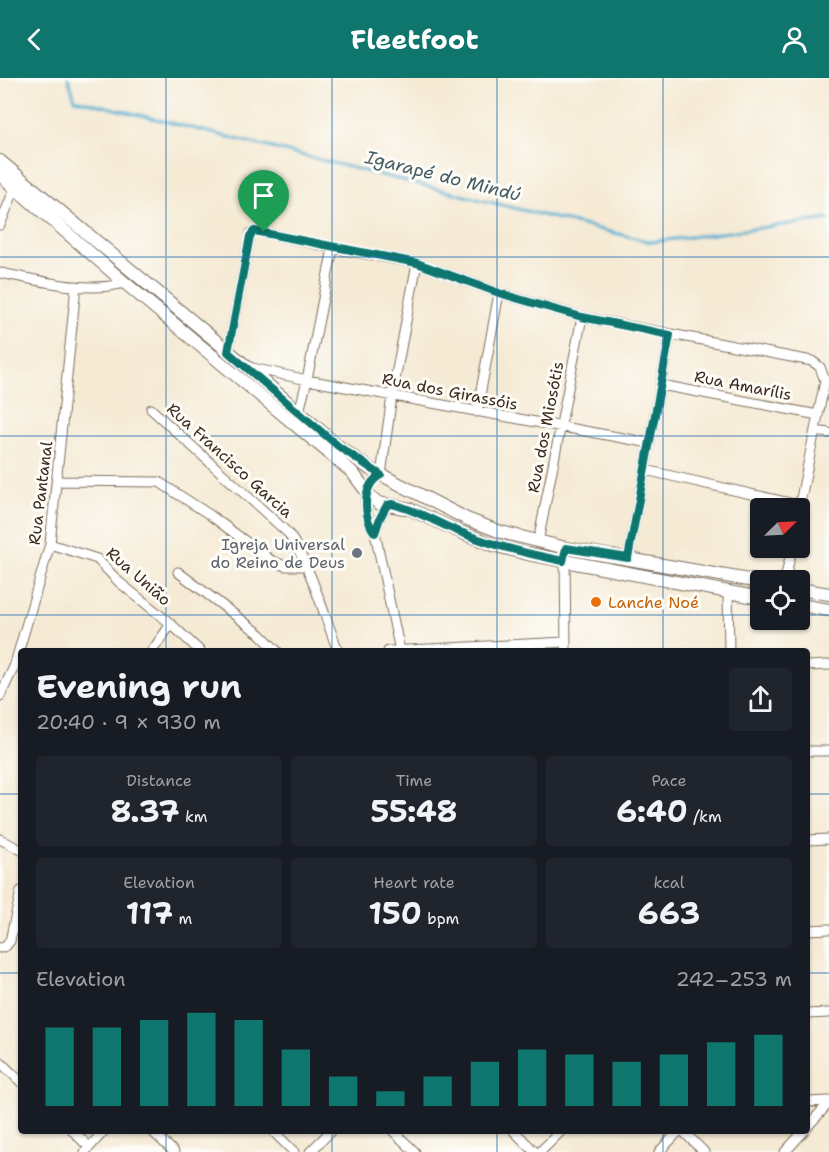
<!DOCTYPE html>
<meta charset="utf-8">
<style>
body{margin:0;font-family:"Shantell Sans",sans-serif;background:#20242c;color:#f1f3f6;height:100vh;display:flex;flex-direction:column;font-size:22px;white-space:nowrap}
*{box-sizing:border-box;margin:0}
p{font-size:20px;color:#9ea1a6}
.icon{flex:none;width:33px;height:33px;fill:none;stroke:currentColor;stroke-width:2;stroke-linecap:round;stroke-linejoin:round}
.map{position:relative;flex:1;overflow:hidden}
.sheet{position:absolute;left:18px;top:570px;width:792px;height:486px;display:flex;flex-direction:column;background:#171b24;border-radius:6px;box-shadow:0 2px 4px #0004}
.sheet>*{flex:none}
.needle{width:39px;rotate:66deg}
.controls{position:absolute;left:750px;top:420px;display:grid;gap:12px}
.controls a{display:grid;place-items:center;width:60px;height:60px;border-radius:6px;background:#171b24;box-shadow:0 2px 4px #0004;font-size:30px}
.pin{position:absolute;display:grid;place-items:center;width:51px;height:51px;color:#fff;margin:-62px -26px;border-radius:50% 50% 50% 0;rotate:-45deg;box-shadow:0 0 6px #0007}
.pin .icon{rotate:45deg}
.round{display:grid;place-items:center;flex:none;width:63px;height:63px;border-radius:6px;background:#20242c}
.summary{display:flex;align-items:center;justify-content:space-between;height:102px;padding:0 18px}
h1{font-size:33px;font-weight:700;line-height:45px}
.figures{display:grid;grid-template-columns:repeat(3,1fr);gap:9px;height:102px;padding:6px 18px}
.figures div{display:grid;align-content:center;border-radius:6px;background:#20242c;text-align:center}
.figures b{font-size:30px;font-weight:700}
.figures small{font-size:16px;font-weight:400}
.figures p{font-size:16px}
.chart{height:168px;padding:12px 18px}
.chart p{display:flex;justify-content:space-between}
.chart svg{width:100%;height:108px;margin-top:6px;stroke:#0f766e;stroke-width:6}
header{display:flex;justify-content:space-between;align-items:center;height:78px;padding:0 18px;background:#0f766e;color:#fff;font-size:27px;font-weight:700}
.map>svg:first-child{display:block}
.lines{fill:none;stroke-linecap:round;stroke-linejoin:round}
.stream{stroke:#54add1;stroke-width:3}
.minor-casing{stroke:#7c6d5e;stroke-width:11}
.tertiary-casing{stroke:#7c6d5e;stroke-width:14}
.minor{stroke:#fff;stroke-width:9}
.tertiary{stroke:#fff;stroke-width:12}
.route-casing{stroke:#fff;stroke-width:12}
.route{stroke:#0f766e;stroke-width:8}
.grid{fill:none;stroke:#1f6fb2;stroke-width:1.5;stroke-opacity:0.55}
.worship-dot{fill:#6b7280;stroke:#fdfcf7;stroke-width:2}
.food-dot{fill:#e8710a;stroke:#fdfcf7;stroke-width:2}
.labels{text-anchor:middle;stroke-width:6;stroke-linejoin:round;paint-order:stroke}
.street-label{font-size:16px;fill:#3b2a1e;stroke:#fdfcf7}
.worship-label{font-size:16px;fill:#5b616d;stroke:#fdfcf7;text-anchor:end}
.food-label{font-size:16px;fill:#c56008;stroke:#fdfcf7;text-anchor:start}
.water-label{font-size:18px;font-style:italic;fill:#455e66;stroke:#fdfcf7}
</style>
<header><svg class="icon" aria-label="back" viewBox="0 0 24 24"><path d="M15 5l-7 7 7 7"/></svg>Fleetfoot<svg class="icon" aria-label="person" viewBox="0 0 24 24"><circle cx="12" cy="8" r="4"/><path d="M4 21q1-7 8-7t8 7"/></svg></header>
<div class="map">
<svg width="829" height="1074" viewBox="0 0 829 1074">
<rect width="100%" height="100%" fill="#fdfcf7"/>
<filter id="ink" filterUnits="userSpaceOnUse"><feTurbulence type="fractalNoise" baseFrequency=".0167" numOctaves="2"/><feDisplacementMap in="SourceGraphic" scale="12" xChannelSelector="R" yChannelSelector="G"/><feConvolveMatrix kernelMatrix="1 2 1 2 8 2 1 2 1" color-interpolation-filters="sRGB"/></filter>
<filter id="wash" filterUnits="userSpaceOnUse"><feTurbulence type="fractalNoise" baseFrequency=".008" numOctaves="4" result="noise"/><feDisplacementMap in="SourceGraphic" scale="24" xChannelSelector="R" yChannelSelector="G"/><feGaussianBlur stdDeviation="1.35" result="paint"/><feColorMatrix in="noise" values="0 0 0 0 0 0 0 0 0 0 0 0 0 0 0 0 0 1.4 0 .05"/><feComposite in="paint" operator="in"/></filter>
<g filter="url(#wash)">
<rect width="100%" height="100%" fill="#f5ead4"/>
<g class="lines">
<!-- stream -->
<path class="stream" d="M68,0L75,21L651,164L829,141"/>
</g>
</g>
<g filter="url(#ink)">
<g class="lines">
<defs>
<path id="minor" d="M0,147L15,110
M0,195C40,202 84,216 125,205
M228,274L250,158L251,155L257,153L333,170L417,185L499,215L582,239L812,283L820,289L825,303L799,430
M248,289L307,302L650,365
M661,307L818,337
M151,331L288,455C310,486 324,537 338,573
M299,334L307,302L333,170
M477,334L499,215
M815,353L829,355
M645,392L799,427
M381,397L392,318L417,185
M57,403L159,404L210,437L272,483L285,488H306
M368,414C363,424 368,446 375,455L400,573
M375,455L380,440L387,427
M538,464L582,239
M50,466L97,481L119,504L171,546L200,573
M565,478L566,573
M628,480L670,257
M178,494L260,556L277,573
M785,502L792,470
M728,514L729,573
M152,573L171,546
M388,573L566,564
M807,588L829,587
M0,618L14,589L50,466L76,208
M807,673H829
M0,761L21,772
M807,762L829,761
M807,852L829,851
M0,870L6,868L10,863L21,813
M807,936L829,935
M0,984L21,1004
M807,1024L829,1023
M807,1049L829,1025
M73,1053L89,1069
M152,1053L174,1074
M273,1053L294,1074
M393,1053L415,1074
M514,1053L535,1074
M683,1053L704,1074
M85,1074L104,1053
M310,1074L331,1053
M540,1074L561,1053
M659,1074L679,1053
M785,1074L804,1053"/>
<path id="tertiary" d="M0,83L246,288L338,368L370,391L467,441L501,454L566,470L760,504
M0,97L125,205L352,394L370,418L378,425L410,431L460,454L493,467L528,476L760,520
M800,511L829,516
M800,527L829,532"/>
</defs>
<!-- minor casing -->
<use href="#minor" class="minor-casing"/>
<!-- tertiary casing -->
<use href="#tertiary" class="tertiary-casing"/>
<!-- minor -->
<use href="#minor" class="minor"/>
<!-- tertiary -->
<use href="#tertiary" class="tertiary"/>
</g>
</g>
<g class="lines" filter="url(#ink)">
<defs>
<path id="route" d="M254,153L417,185L499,215L543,228L582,239L670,257L628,480L566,470L563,483C528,476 493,468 460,454C437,445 417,432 392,426L387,427L380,440L375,455C363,440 361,407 381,397L338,368L228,274L250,158Z"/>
</defs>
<!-- route casing -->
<use href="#route" class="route-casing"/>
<!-- route -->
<use href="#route" class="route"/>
</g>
<!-- grid -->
<path class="grid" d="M166,0V573M332,0V573M497,0V573M663,0V573M0,179H829M0,358H829M0,537H760M800,537H829M0,716H21M807,716H829M0,895H21M807,895H829M166,1053V1074M332,1053V1074M497,1053V1074M663,1053V1074"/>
<!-- markers -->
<circle class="worship-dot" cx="357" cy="475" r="6"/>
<circle class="food-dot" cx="596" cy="524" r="6"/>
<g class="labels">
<!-- street labels -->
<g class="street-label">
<text transform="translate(743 307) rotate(11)" y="6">Rua Amarílis</text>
<text transform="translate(450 313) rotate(11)" y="6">Rua dos Girassóis</text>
<text transform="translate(545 349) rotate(-79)" y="6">Rua dos Miosótis</text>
<text transform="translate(230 382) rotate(42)" y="6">Rua Francisco Garcia</text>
<text transform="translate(40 415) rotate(-83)" y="6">Rua Pantanal</text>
<text transform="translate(139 498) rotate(41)" y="6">Rua União</text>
</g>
<!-- worship labels -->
<g class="worship-label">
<text x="345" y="472">Igreja Universal<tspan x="345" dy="18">do Reino de Deus</tspan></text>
</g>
<!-- food labels -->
<g class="food-label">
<text x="608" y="530">Lanche Noé</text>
</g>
<!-- water labels -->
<g class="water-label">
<text transform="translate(443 98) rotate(14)" y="6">Igarapé do Mindú</text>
</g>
</g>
</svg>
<div class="controls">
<a><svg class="needle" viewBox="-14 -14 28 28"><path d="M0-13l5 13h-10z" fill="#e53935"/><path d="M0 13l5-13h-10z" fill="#9ea1a6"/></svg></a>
<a><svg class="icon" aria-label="locate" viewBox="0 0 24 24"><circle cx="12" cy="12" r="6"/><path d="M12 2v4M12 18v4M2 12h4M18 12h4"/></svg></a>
</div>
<div class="pin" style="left:264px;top:154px;background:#1e9e55"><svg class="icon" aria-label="arrive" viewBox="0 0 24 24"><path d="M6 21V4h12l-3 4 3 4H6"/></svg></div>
<section class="sheet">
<div class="summary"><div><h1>Evening run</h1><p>20:40 · 9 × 930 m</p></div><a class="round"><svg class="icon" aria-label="share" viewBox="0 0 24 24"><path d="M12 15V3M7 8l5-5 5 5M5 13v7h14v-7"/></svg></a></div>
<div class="figures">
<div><p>Distance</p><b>8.37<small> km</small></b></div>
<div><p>Time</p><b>55:48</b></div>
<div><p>Pace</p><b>6:40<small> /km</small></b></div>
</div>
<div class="figures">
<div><p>Elevation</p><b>117<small> m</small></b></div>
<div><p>Heart rate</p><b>150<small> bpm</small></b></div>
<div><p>kcal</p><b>663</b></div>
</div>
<div class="chart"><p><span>Elevation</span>242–253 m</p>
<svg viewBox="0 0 160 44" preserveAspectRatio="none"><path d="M5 44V12M15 44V12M25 44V9M35 44V6M45 44V9M55 44V21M65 44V32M75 44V38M85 44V32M95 44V26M105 44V21M115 44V23M125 44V26M135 44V23M145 44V18M155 44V15"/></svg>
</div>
</section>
</div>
